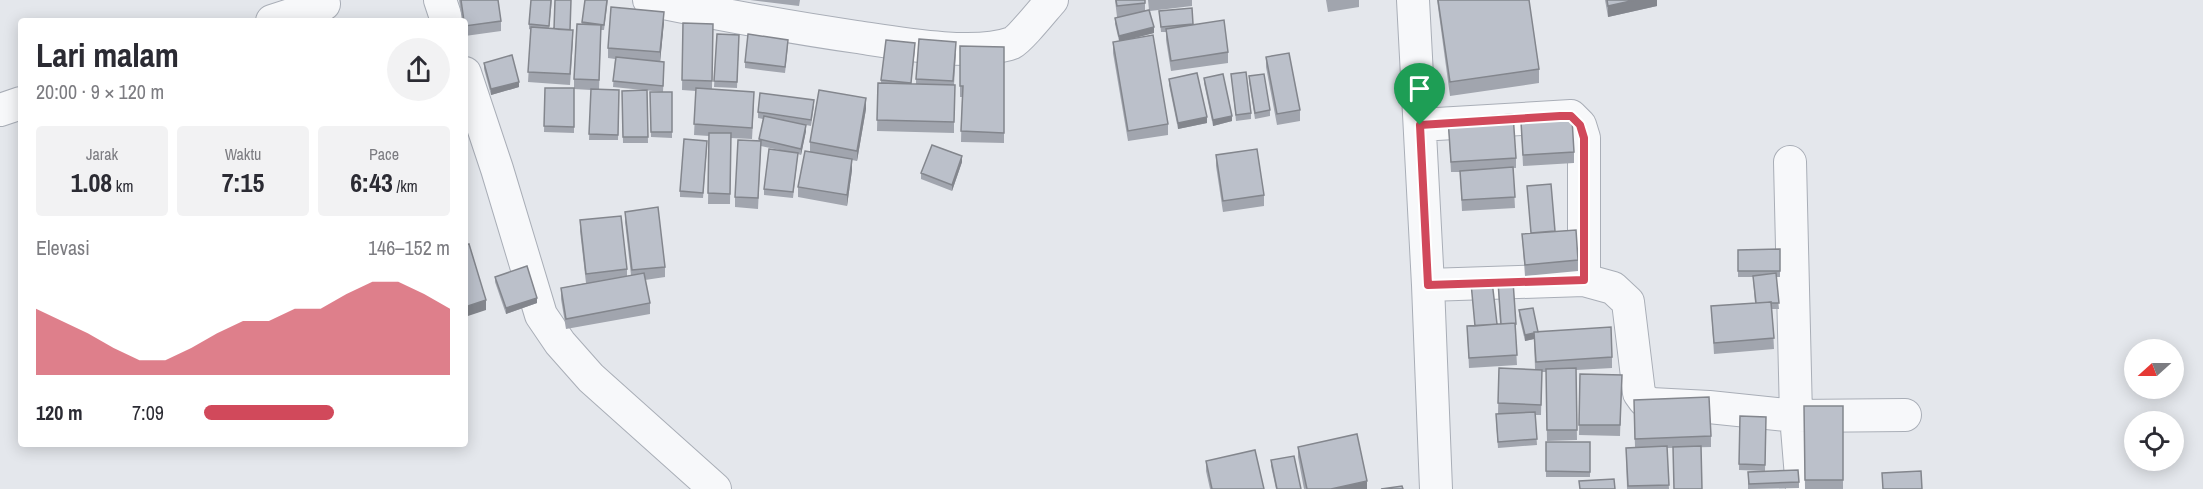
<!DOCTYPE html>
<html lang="id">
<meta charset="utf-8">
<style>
body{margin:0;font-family:"Archivo Narrow",sans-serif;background:#f2f2f3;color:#2b2b33;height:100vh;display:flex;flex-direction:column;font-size:22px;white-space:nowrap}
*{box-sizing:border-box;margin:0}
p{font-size:20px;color:#7c7c81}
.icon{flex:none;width:33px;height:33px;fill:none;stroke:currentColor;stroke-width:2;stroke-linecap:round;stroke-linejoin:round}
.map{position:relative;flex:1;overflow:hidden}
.panel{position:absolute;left:18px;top:18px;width:450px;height:429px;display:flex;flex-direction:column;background:#fff;border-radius:6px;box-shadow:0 3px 15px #0003}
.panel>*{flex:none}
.needle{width:39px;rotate:249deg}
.controls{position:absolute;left:2124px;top:339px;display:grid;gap:12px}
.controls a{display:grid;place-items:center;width:60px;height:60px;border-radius:50%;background:#fff;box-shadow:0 3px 15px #0003;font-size:30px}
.pin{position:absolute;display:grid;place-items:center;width:51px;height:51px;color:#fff;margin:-62px -26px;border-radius:50% 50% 50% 0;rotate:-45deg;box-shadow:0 0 6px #0007}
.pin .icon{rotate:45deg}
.round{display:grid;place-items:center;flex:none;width:63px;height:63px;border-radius:32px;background:#f2f2f3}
.head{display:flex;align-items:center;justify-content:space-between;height:102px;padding:0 18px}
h1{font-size:33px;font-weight:700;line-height:45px}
.metrics{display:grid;grid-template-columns:repeat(3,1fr);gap:9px;height:102px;padding:6px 18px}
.metrics div{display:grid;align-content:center;border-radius:6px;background:#f2f2f3;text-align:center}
.metrics b{font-size:26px;font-weight:700}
.metrics small{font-size:16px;font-weight:400}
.metrics p{font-size:16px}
.chart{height:168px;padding:12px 18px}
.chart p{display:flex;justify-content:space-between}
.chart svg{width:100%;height:108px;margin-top:6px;fill:#d1495b;opacity:.7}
ul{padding:0 18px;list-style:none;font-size:20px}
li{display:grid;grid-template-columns:96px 72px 1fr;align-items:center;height:45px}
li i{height:15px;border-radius:8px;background:#d1495b}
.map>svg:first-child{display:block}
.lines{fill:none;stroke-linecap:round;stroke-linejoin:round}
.minor-casing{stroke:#a9aeb7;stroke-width:34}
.minor{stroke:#f7f8fa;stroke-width:32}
.wall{fill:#a1a5ae}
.shaded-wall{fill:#83868d}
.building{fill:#bbc0ca;stroke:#83868d;stroke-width:1.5}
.route-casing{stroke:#fff;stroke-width:12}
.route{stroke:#d1495b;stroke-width:8}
</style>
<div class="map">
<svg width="2203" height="489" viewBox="0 0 2203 489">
<rect width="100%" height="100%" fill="#e4e7ec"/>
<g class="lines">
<defs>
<path id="minor" d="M440,0L447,21
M649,0C718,14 787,27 857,37C897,43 974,57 1012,43C1020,39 1044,9 1052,0
M1413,0L1428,285L1436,489
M272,21L324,4L323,0
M465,73L497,169L541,315L560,343L591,378L715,489
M0,110L21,103
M1420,125L1571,116L1580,125L1584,138V280
M1790,162L1796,416L1802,489
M1428,285L1584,280L1613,288L1628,302L1639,393L1644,400L1651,404L1709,407L1796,416L1905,415"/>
</defs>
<!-- minor casing -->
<use href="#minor" class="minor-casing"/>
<!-- minor -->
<use href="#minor" class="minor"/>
</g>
<!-- wall -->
<path class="wall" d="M459,0H498L501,21V31L465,36V21H462Z
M531,0H552L549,28L570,30L573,41L570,85L528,82L531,30L529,29V24Z
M585,0H608L604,30H601L599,90H619L618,140H589L591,90L574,89V133L544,132L545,88H574V79Z
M750,0H800L799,6Z
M1115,0H1145V11L1149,10L1148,0H1192V6L1150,11L1154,33L1130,39L1168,124V135L1128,141L1113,53V42L1119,41L1115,24V18L1121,17H1117Z
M1326,0H1359V7L1328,12Z
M1437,0H1529L1539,69V83L1450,96Z
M1605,0H1657V6L1608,17Z
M1159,11L1193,25L1228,52V63L1171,71L1166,40V32H1161Z
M664,22L660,61L664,68L663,92L613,87L615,59L608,58V48Z
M683,23L713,24L712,89L754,103L752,139L731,138L730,204H708L709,136L694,135L696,91L682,90Z
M717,34L739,35L737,88L714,87Z
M788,46L785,73L745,68V62Z
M960,46L1004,47V143L961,142L962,97H960Z
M915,49L911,84H916V79L956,53L954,85V133L877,131L878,83H881V80Z
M1266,57L1300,110V121L1277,125L1266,67Z
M484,63L519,87L491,95L484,69Z
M1231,74L1251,113V119L1236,121Z
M1249,76L1270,110V116L1255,119L1249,82Z
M1204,78L1232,121L1213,126L1204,83Z
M1169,79L1207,123L1178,129L1169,85Z
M647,90L648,143H623L622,91Z
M650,92H672V138L651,137Z
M814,106L811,126L806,125V131L801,155L798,154L793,198L764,195V189L784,151L761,146L758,209L735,207V197L759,141L763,119L758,118V112Z
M866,109L857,161L852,160V170L847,206L798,197V187L810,152V142Z
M1448,119L1516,158V168H1513L1515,208L1462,211L1460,172H1451Z
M1521,122L1574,152V163L1523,166Z
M707,147L703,198L680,197V191Z
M1216,155L1264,195V206L1223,212L1216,166Z
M962,162L952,191L921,179V173Z
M1527,186L1555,231L1578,260V271L1525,276L1522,234L1531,233Z
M625,212L665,267V277L645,280L650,303V314L566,329L561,299V288L586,283L580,231V220L627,269V276L631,275L625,222Z
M1780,249V277H1776L1779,309H1772L1774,349L1714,354L1711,306L1755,303L1753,277H1738V250Z
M495,277L537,303L506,314L495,282Z
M1498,282L1516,324L1515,330L1517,365L1469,368L1467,326H1475L1471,283L1497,324H1500Z
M1519,310L1538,332L1612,357V368L1576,370L1577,440L1547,441L1546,372H1542L1541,415H1535L1537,445L1498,448L1496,420L1498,414L1499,368L1535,369L1534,339L1525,341L1519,316Z
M1580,374L1622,375L1620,436L1579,435Z
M1804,406H1843V489H1805Z
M1634,411L1711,436V447L1667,448L1669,489H1627L1626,448L1635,447Z
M1740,416L1766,417L1765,471L1739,470Z
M1546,442H1590V477H1546Z
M1298,447L1367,489H1304L1298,457Z
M1271,460L1301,489H1276L1271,466Z
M1206,461L1264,489H1210L1206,471Z
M1748,472L1799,482V488L1748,489Z"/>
<!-- shaded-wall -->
<path class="shaded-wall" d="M1635,0H1657V6L1608,17V6Z
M664,12V22L660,63V52Z
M1154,27V33L1119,42V36Z
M519,82V87L491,95V89Z
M866,98V109L857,161V151Z
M1232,116V121L1213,126V120Z
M1207,117V123L1178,129V123Z
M806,125V131L801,155V149Z
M962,156V162L952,191V185Z
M852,159V170L847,206V195Z
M537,298V303L506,314V308Z
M486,300V310L465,317V307Z
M1534,333V339L1525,341V335Z
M1367,481V489H1331Z"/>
<!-- building -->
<path class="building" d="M461,0H498L501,21L465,26V21H464Z
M531,0H551L549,26L529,24Z
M555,0H571L570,30L554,29Z
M585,0H607L604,25L582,22Z
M1116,0H1145V3L1117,6Z
M1438,0H1529L1539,69L1450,82Z
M1607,0H1635L1608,6Z
M611,7L664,12L660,52L608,48Z
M1192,8L1193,24L1161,27L1159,11Z
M1149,10L1154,27L1119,36L1115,18Z
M1224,20L1228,52L1171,61L1166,29Z
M683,23L713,24L712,81L682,80Z
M577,24L601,25L599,80L574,79Z
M531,27L573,30L570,74L528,72Z
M717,34L739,35L737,82L714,81Z
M748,34L788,40L785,67L745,62Z
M1153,35L1168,124L1128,131L1113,42Z
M919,39L956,42L953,81L916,79Z
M886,40L915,43L911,83L881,80Z
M960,46L1004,47V133L961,131L963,86H960Z
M1289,53L1300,110L1277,114L1266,57Z
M512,55L519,82L491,89L484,63Z
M616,57L664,62L663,86L613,81Z
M1246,72L1251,113L1236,115L1231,74Z
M1197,73L1207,117L1178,123L1169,79Z
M1223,74L1232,116L1213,120L1204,78Z
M1264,74L1270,110L1255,113L1249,76Z
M878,83L955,85L954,122L877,120Z
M545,88H574V127L544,126Z
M696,88L754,92L752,128L694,124Z
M591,89L619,90L618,135L589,134Z
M647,90L648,137H623L622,91Z
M819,90L866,98L857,151L810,142Z
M650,92H672V132H651Z
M760,93L814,100L811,120L758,112Z
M1513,114L1516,158L1451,162L1448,119Z
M764,116L806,125L801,149L759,139Z
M1572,119L1574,152L1523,155L1521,122Z
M709,133H731L730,194L708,193Z
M684,139L707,141L703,193L680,191Z
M738,140L761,141L758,198L735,197Z
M932,145L962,156L952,185L921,173Z
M769,149L798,153L793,192L764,189Z
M1257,149L1264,195L1223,201L1216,155Z
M805,151L852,159L847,195L798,187Z
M1513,167L1515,197L1462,200L1460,171Z
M1551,184L1555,231L1531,233L1527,186Z
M658,207L665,267L632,270L625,212Z
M621,216L627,269L586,274L580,220Z
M1576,230L1578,260L1525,265L1522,234Z
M469,244L486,300L465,307V245Z
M1780,249V271H1738V250Z
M527,266L537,298L506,308L495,277Z
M644,273L650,303L566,319L561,288Z
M1776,273L1779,303H1771V302L1756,303L1753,276Z
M1492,281L1497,324L1475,326L1471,283Z
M1513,281L1516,324H1515V323L1501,324L1498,282Z
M1771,302L1774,338L1714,343L1711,306Z
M1533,308L1538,332H1534V333L1525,335L1519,310Z
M1515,323L1517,355L1469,358L1467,326Z
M1611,327L1612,357L1536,362L1534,332Z
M1499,368L1542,370L1541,405L1498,403Z
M1576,368L1577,430H1547L1546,369Z
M1580,374L1622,375L1620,425H1579Z
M1709,397L1711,436L1635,439L1634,400Z
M1804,406H1843V480H1805Z
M1535,412L1537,439L1498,442L1496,414Z
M1740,416L1766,417L1765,465L1739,464Z
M1357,434L1367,481L1331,489H1307L1298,447Z
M1546,442H1590V472L1546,471Z
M1667,446L1669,485L1628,486L1626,448Z
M1701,446L1702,489H1674L1673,447Z
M1255,450L1264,489H1212L1206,461Z
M1294,456L1301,489H1277L1271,460Z
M1798,470L1799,482L1749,484L1748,472Z
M1921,471L1922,489H1883L1882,473Z
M1614,479L1615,489H1580L1579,481Z
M1402,486L1403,489H1381Z"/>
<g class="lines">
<defs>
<path id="route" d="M1560,116H1571L1580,125L1584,138V280L1428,285L1420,125Z"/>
</defs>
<!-- route casing -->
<use href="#route" class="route-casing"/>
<!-- route -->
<use href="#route" class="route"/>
</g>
</svg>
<div class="controls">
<a><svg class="needle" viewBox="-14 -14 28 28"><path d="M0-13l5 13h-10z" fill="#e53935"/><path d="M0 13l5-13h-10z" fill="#7c7c81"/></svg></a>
<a><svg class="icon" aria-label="locate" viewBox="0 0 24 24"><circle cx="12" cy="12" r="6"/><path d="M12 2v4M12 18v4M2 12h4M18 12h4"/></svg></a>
</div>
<div class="pin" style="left:1420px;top:125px;background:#1e9e55"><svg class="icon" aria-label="arrive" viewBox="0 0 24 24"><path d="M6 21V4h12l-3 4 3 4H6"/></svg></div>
<section class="panel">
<div class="head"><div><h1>Lari malam</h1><p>20:00 · 9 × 120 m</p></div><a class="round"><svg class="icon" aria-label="share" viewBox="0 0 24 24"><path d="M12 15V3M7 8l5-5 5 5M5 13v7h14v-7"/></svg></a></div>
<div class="metrics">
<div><p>Jarak</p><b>1.08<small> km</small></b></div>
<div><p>Waktu</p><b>7:15</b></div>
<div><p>Pace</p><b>6:43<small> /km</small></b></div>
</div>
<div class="chart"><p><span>Elevasi</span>146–152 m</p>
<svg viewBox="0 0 160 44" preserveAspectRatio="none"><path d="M0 44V17L10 22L20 27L30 33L40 38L50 38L60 33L70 27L80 22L90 22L100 17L110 17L120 11L130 6L140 6L150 11L160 17V44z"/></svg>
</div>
<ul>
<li><b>120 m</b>7:09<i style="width:53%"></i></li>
</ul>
</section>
</div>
